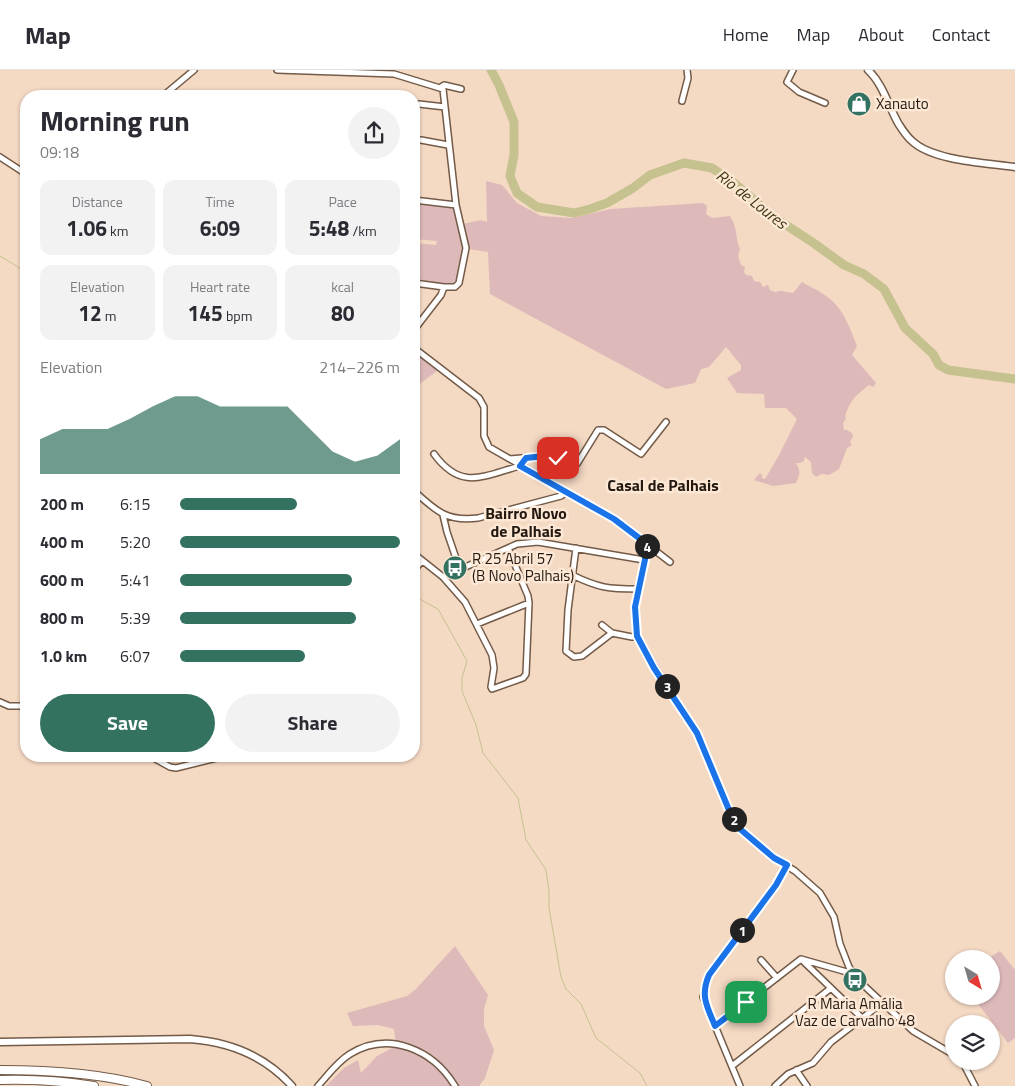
<!DOCTYPE html>
<meta charset="utf-8">
<style>
body{margin:0;font-family:"Titillium Web",sans-serif;background:#f2f2f3;color:#2b2b33;height:100vh;display:flex;flex-direction:column;font-size:19px;white-space:nowrap}
*{box-sizing:border-box;margin:0}
p{font-size:16px;color:#7c7c81}
.icon{flex:none;width:28px;height:28px;fill:none;stroke:currentColor;stroke-width:2;stroke-linecap:round;stroke-linejoin:round}
.map{position:relative;flex:1;overflow:hidden}
.side{position:absolute;left:20px;top:20px;width:400px;height:672px;display:flex;flex-direction:column;background:#fff;border-radius:20px;box-shadow:0 1px 4px #0004}
.side>*{flex:none}
.needle{width:32px;rotate:143deg}
.controls{position:absolute;left:945px;top:880px;display:grid;gap:10px}
.controls a{display:grid;place-items:center;width:55px;height:55px;border-radius:50%;background:#fff;box-shadow:0 1px 4px #0004;font-size:25px}
.pin{position:absolute;display:grid;place-items:center;width:42px;height:42px;color:#fff;margin:-21px;border-radius:10px;box-shadow:0 2px 8px #0006}
.km{position:absolute;width:25px;height:25px;margin:-12px;border-radius:50%;background:#222;color:#fff;font-size:14px;line-height:25px;text-align:center}
.round{display:grid;place-items:center;flex:none;width:52px;height:52px;border-radius:26px;background:#f2f2f3}
.headline{display:flex;align-items:center;justify-content:space-between;height:85px;padding:0 20px}
h1{font-size:28px;font-weight:700;line-height:38px}
.metrics{display:grid;grid-template-columns:repeat(3,1fr);gap:8px;height:85px;padding:5px 20px}
.metrics div{display:grid;align-content:center;border-radius:12px;background:#f2f2f3;text-align:center}
.metrics b{font-size:21px;font-weight:700}
.metrics small{font-size:14px;font-weight:400}
.metrics p{font-size:14px}
.chart{height:140px;padding:10px 20px}
.chart p{display:flex;justify-content:space-between}
.chart svg{width:100%;height:90px;margin-top:5px;fill:#337261;opacity:.7}
.button{display:flex;gap:10px;margin-top:auto;padding:10px 20px}
.button a{flex:1;height:58px;border-radius:30px;background:#337261;color:#fff;font-size:20px;font-weight:700;line-height:58px;text-align:center}
.button a+a{background:#f2f2f3;color:#2b2b33}
ul{padding:0 20px;list-style:none;font-size:16px}
li{display:grid;grid-template-columns:80px 60px 1fr;align-items:center;height:38px}
li i{height:12px;border-radius:6px;background:#337261}
header{display:flex;align-items:center;gap:30px;box-sizing:border-box;height:70px;padding:0 25px;background:#fff;border-bottom:1px solid #e1e1e2}
header strong{font-size:24px}
nav{display:flex;gap:28px;margin-inline-start:auto;font-size:18px}
.map>svg:first-child{display:block}
.green{fill:#ddb9ba}
.lines{fill:none;stroke-linecap:round;stroke-linejoin:round}
.stream{stroke:#c5c28f;stroke-width:1}
.river{stroke:#c5c28f;stroke-width:9}
.minor-casing{stroke:#735b48;stroke-width:8}
.major-casing{stroke:#735b48;stroke-width:9}
.highway-casing{stroke:#735b48;stroke-width:10}
.minor{stroke:#fff;stroke-width:5}
.major{stroke:#fff;stroke-width:6}
.highway{stroke:#fff;stroke-width:8}
.route-casing{stroke:#fff;stroke-width:10}
.route{stroke:#1a73e8;stroke-width:6}
.labels{text-anchor:middle;stroke-width:5;stroke-linejoin:round;paint-order:stroke}
.poi-label{font-size:15px;fill:#231911;stroke:#fde7d5;text-anchor:start}
.water-label{font-size:16px;font-style:italic;fill:#3b380f;stroke:#fde7d5}
.neighbourhood-label{font-size:16px;font-weight:bold;fill:#231911;stroke:#fde7d5}
</style>
<header>
<strong>Map</strong>
<nav><a>Home</a><a>Map</a><a>About</a><a>Contact</a></nav>
</header>
<div class="map">
<svg width="1015" height="1016" viewBox="0 0 1015 1016">
<rect width="100%" height="100%" fill="#f4d9c3"/>
<!-- green -->
<path class="green" d="M486,111L502,115L517,133L541,146L571,148L611,139L703,133L707,136L706,144L712,148L730,146C738,158 735,168 740,179L738,186L741,195L745,197L744,202L746,205L752,206L754,211L760,212L763,217L768,215L770,220L775,222L781,221L793,223L802,212C810,217 819,220 826,226C843,237 850,258 857,276L852,285L876,313L873,317L869,315C856,325 849,331 845,347L846,349L843,353L844,360H847L852,363L853,367L850,372L852,375L847,378L839,399L829,405L822,404L816,407L812,403L811,392L805,387L804,391L800,393H796C801,401 800,405 796,413L773,416L754,410L760,403L762,405V408L765,409L778,387L797,349L786,338H765L764,324L737,323L727,308L741,300V295C735,289 732,283 726,277L709,297L701,299L695,313L666,319L490,224L488,182L468,179L458,213L451,216L414,211V173L436,175L437,171L414,169V132L450,137L456,140L463,154L481,150L487,152Z
M414,276L437,301L418,315L414,316Z
M455,876L488,925L484,939V956L494,980L485,1008L479,1016H326L344,998L358,990L361,1003L377,986L396,976L394,959L378,955L353,956L347,943L407,926L416,919Z
M1000,881L1015,900V968L1008,973L972,926H991V889H987Z"/>
<g class="lines">
<!-- stream -->
<path class="stream" d="M0,186L26,202
M414,526L438,539L467,591L462,608V621L476,655L483,683L518,728L526,770L546,800L549,821V838L561,907L566,919L581,934L596,968L640,1003L647,1016"/>
<!-- river -->
<path class="river" d="M491,0L499,15L514,52V85L510,106L517,123L537,137L574,143L590,139L607,133L633,118L650,105L684,93L712,98L734,113L774,147L815,174L844,195L864,204L884,219L905,258L933,284L939,295L948,300L1015,309"/>
<defs>
<path id="minor" d="M277,0L394,4L443,19L456,135L466,178L459,213L455,217H444L441,225L414,260
M793,0L787,12L799,22L825,33
M441,17L444,15L461,19
M163,26L194,0
M682,31L688,8L687,0
M419,34L445,37
M421,70L448,75
M0,87L26,104
M414,130L456,135
M414,213L444,217
M414,278L479,328L484,337V366L489,377L614,449L670,492
M434,384C461,421 483,406 520,396L526,387
M510,389L544,386L558,388L577,394L598,360H604L641,384L666,352
M414,421C436,441 447,452 478,448L561,426L567,422
M443,445L447,462L460,500
M647,474V480L635,537L637,566L655,598L697,663L729,740L740,759L774,788L795,801L820,823L834,847L840,874L849,897L858,910L913,961L954,985
M576,478L568,540L566,581L574,587L582,586L612,563L632,567L637,566
M414,484L443,507L465,532L492,585L494,598L491,617L492,619L523,608L526,604L529,533L528,526L508,478
M414,500L422,491
M572,505C599,518 608,519 638,519
M443,507L517,474L538,472L644,490
M477,554L529,533
M602,555L612,563
M0,632L9,636H26
M150,686L170,697L176,698L225,686
M761,890L777,908
M803,891L862,948
M715,956L801,889L854,904
M962,991L975,1016
M732,996L831,918
M796,1000L807,1016
M318,1016C328,1005 337,992 350,984C389,960 433,980 455,1016
M740,1016L703,927L709,905L776,815L787,795
M775,1016L788,1004L813,993L831,972L882,933"/>
<path id="major" d="M868,0C883,14 888,35 898,53C902,59 906,66 912,71C933,91 987,93 1015,97
M0,972L190,969C230,972 265,986 292,1016"/>
<path id="highway" d="M0,1000C49,1000 100,1003 147,1016
M0,1010C32,1009 63,1011 94,1016"/>
</defs>
<!-- minor casing -->
<use href="#minor" class="minor-casing"/>
<!-- major casing -->
<use href="#major" class="major-casing"/>
<!-- highway casing -->
<use href="#highway" class="highway-casing"/>
<!-- minor -->
<use href="#minor" class="minor"/>
<!-- major -->
<use href="#major" class="major"/>
<!-- highway -->
<use href="#highway" class="highway"/>
</g>
<g class="lines">
<defs>
<path id="route" d="M558,388L544,386L526,388L520,396L614,449L647,474V480L635,537L637,566L654,598L697,663L729,740L740,759L774,788L787,795L776,815L709,905C700,926 707,936 715,956L746,932"/>
</defs>
<!-- route casing -->
<use href="#route" class="route-casing"/>
<!-- route -->
<use href="#route" class="route"/>
</g>
<!-- icons -->
<defs>
<symbol id="shop-disc" viewBox="-11 -11 22 22"><circle r="9.5" fill="#337261" stroke="#fde7d5"/><path d="M-5-2.5h2.3a2.7 3.5 0 0 1 5.4 0H5L5.5 6h-11ZM-1.5-2.5h3a1.5 2.3 0 0 0-3 0Z" fill="#fff"/></symbol>
<symbol id="bus-disc" viewBox="-11 -11 22 22"><circle r="9.5" fill="#337261" stroke="#fde7d5"/><path d="M-5-6H5V4H4V6H2V4H-2V6H-4V4H-5ZM-3.5-4V0h7V-4ZM-3.5 1.2v1.5H-2V1.2ZM2 1.2v1.5H3.5V1.2Z" fill="#fff"/></symbol>
</defs>
<g fill-rule="evenodd">
<use href="#shop-disc" x="845" y="20" width="28" height="28"/>
<use href="#bus-disc" x="441" y="484" width="28" height="28"/>
<use href="#bus-disc" x="841" y="896" width="28" height="28"/>
</g>
<g class="labels">
<!-- poi labels -->
<g class="poi-label">
<text x="876" y="39">Xanauto</text>
<text x="472" y="494">R 25 Abril 57<tspan x="472" dy="17">(B Novo Palhais)</tspan></text>
<text x="855" y="939" text-anchor="middle">R Maria Amália<tspan x="855" dy="17">Vaz de Carvalho 48</tspan></text>
</g>
<!-- water labels -->
<g class="water-label">
<text transform="translate(752 129) rotate(38)" y="6">Rio de Loures</text>
</g>
<!-- neighbourhood labels -->
<g class="neighbourhood-label">
<text x="663" y="421">Casal de Palhais</text>
<text x="526" y="449">Bairro Novo<tspan x="526" dy="18">de Palhais</tspan></text>
</g>
</g>
</svg>
<div class="controls">
<a><svg class="needle" viewBox="-14 -14 28 28"><path d="M0-13l5 13h-10z" fill="#e53935"/><path d="M0 13l5-13h-10z" fill="#7c7c81"/></svg></a>
<a><svg class="icon" aria-label="layers" viewBox="0 0 24 24"><path d="M12 4l9 5-9 5-9-5zM3 14l9 5 9-5"/></svg></a>
</div>
<div class="pin" style="left:746px;top:932px;background:#1e9e55"><svg class="icon" aria-label="arrive" viewBox="0 0 24 24"><path d="M6 21V4h12l-3 4 3 4H6"/></svg></div>
<div class="pin" style="left:558px;top:388px;background:#d93025"><svg class="icon" aria-label="check" viewBox="0 0 24 24"><path d="M5 12l5 5 9-10"/></svg></div>
<b class="km" style="left:742px;top:860px">1</b>
<b class="km" style="left:734px;top:749px">2</b>
<b class="km" style="left:667px;top:616px">3</b>
<b class="km" style="left:647px;top:476px">4</b>
<section class="side">
<div class="headline"><div><h1>Morning run</h1><p>09:18</p></div><a class="round"><svg class="icon" aria-label="share" viewBox="0 0 24 24"><path d="M12 15V3M7 8l5-5 5 5M5 13v7h14v-7"/></svg></a></div>
<div class="metrics">
<div><p>Distance</p><b>1.06<small> km</small></b></div>
<div><p>Time</p><b>6:09</b></div>
<div><p>Pace</p><b>5:48<small> /km</small></b></div>
</div>
<div class="metrics">
<div><p>Elevation</p><b>12<small> m</small></b></div>
<div><p>Heart rate</p><b>145<small> bpm</small></b></div>
<div><p>kcal</p><b>80</b></div>
</div>
<div class="chart"><p><span>Elevation</span>214–226 m</p>
<svg viewBox="0 0 160 44" preserveAspectRatio="none"><path d="M0 44V27L10 22L20 22L30 22L40 17L50 11L60 6L70 6L80 11L90 11L100 11L110 11L120 22L130 33L140 38L150 35L160 27V44z"/></svg>
</div>
<ul>
<li><b>200 m</b>6:15<i style="width:53%"></i></li>
<li><b>400 m</b>5:20<i style="width:100%"></i></li>
<li><b>600 m</b>5:41<i style="width:78%"></i></li>
<li><b>800 m</b>5:39<i style="width:80%"></i></li>
<li><b>1.0 km</b>6:07<i style="width:57%"></i></li>
</ul>
<div class="button"><a>Save</a><a>Share</a></div>
</section>
</div>
